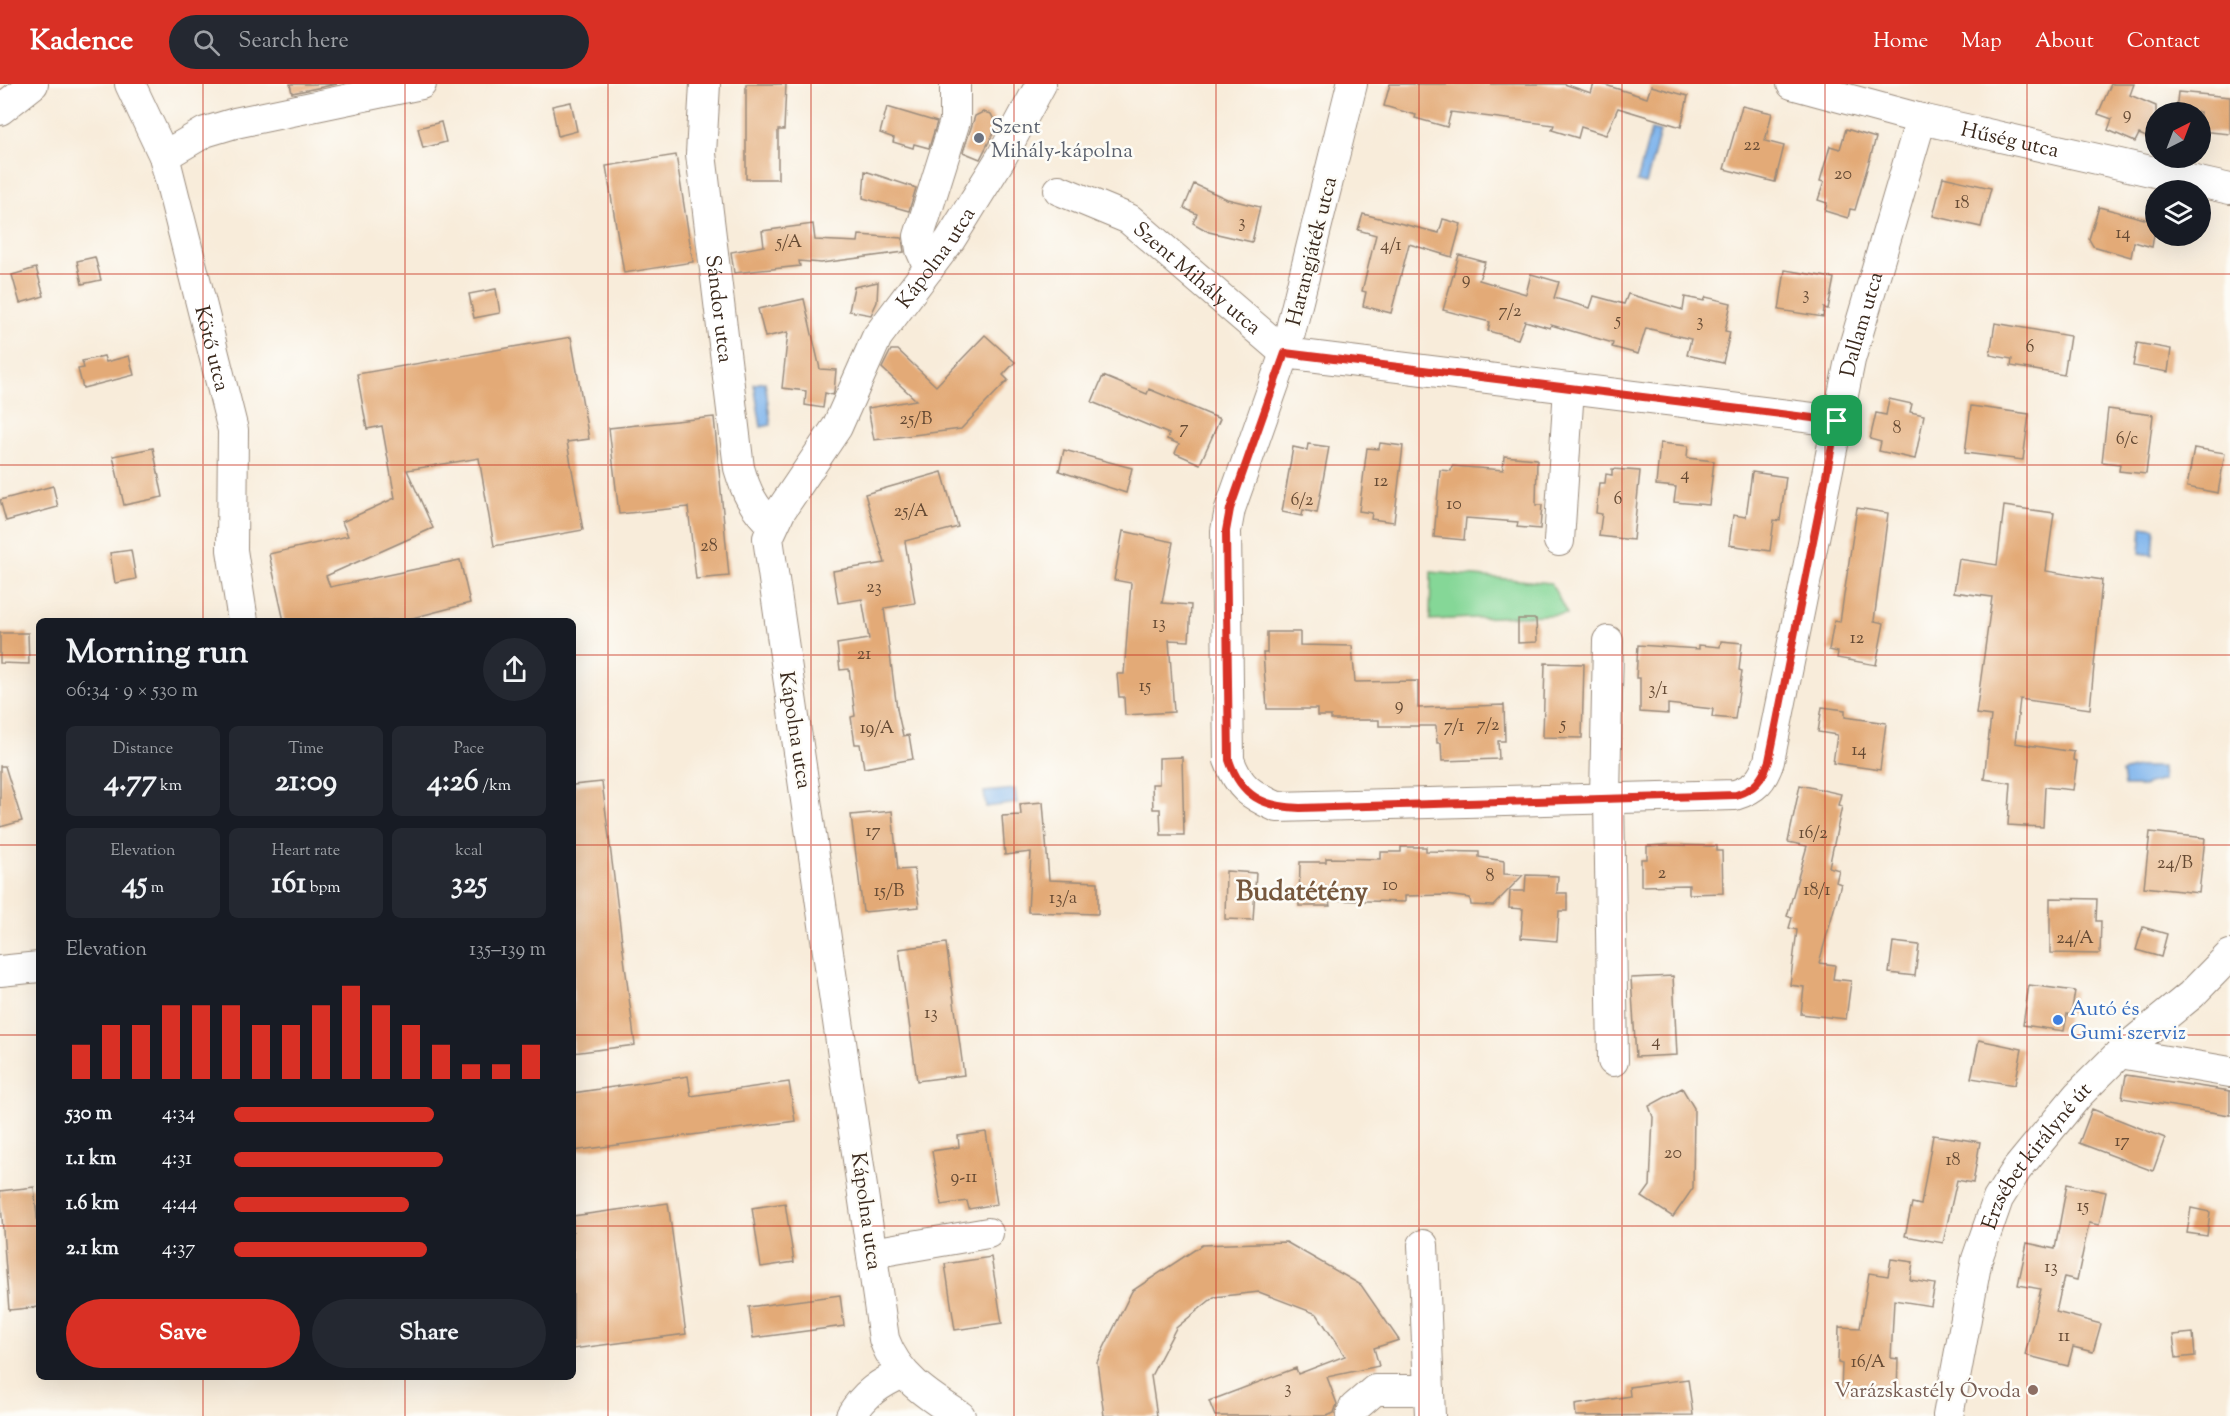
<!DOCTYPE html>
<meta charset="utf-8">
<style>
body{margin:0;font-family:"Sorts Mill Goudy",serif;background:#242831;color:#f1f3f6;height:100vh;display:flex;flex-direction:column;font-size:22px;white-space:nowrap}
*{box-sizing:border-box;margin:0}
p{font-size:20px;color:#9ea1a6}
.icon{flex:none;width:33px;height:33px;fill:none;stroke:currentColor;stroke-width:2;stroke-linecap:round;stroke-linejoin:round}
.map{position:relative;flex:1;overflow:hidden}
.details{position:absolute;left:36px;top:534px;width:540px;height:762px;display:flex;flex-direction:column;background:#171b24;border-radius:9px;box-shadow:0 6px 24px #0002}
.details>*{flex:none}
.needle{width:39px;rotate:42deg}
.controls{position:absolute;left:2145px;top:18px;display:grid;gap:12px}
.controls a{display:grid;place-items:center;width:66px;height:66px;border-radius:50%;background:#171b24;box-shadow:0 6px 24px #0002;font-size:30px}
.pin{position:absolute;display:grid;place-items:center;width:51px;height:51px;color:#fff;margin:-26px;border-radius:12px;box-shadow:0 3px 9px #0006}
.round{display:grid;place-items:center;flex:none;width:63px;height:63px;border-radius:32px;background:#242831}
.headline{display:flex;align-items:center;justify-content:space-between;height:102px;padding:0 30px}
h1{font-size:33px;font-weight:800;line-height:45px}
.figures{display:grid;grid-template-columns:repeat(3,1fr);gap:9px;height:102px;padding:6px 30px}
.figures div{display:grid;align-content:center;border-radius:9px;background:#242831;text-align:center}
.figures b{font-size:30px;font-weight:800}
.figures small{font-size:16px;font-weight:400}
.figures p{font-size:16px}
.chart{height:168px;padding:12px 30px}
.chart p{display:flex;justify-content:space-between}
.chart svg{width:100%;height:108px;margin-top:6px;stroke:#d93025;stroke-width:6}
.cta{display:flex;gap:12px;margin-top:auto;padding:12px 30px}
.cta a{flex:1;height:69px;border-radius:36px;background:#d93025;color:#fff;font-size:24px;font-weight:800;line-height:69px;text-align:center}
.cta a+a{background:#242831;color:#f1f3f6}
ul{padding:0 30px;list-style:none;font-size:20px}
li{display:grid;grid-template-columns:96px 72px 1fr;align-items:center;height:45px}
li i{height:15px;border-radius:8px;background:#d93025}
header{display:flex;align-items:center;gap:36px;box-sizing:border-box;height:84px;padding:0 30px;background:#d93025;color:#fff}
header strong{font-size:28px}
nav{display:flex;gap:33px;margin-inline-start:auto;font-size:21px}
.search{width:420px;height:54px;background:#242831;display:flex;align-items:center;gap:15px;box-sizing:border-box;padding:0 21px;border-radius:33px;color:#9ea1a6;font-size:22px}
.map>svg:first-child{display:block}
.green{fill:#85d797;stroke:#60805a;stroke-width:1.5}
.water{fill:#7eb4ec;stroke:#5c6f85;stroke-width:1.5}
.building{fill:#e3aa77}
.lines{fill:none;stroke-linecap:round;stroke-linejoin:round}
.minor-casing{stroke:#9a8b7c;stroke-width:32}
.minor{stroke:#fff;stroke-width:30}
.route-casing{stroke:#fff;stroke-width:12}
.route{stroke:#d93025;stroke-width:8}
.grid{fill:none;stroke:#c8321e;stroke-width:1.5;stroke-opacity:0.55}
.worship-dot{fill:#6b7280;stroke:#fdfcf7;stroke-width:2}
.shop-dot{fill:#3f7fe0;stroke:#fdfcf7;stroke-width:2}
.education-dot{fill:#8d6e63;stroke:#fdfcf7;stroke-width:2}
.labels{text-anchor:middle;stroke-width:5;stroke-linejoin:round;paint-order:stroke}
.number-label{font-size:18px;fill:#654a34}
.worship-label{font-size:21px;fill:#5b616d;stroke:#fdfcf7;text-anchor:start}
.street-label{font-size:21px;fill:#3b2a1e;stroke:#fdfcf7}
.shop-label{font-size:21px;fill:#366cbe;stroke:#fdfcf7;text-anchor:start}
.education-label{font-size:21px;fill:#785e54;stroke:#fdfcf7;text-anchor:end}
.district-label{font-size:27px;font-weight:bold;fill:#76573d;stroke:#fdfcf7}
</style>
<header>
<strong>Kadence</strong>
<div class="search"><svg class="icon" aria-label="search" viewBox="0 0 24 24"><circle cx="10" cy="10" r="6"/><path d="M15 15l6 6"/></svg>Search here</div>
<nav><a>Home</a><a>Map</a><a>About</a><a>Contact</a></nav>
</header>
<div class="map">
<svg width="2230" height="1332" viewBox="0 0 2230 1332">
<rect width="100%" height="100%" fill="#fdfcf7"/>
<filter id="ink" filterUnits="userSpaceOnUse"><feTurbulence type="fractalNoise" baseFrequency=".0167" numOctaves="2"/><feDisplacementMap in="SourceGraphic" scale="12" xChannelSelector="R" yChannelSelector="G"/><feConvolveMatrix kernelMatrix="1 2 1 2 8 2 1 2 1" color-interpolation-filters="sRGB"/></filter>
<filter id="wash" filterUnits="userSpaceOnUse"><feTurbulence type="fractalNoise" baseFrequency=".008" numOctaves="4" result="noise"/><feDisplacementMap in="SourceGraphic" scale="24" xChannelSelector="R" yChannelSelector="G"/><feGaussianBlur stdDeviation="1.35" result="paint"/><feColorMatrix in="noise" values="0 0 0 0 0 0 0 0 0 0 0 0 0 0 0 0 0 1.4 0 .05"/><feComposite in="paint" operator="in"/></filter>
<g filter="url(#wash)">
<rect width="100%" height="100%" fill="#f8ecda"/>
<!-- green -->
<path class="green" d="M1431,488L1551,499L1567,530L1430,536Z"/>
<!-- water -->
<path class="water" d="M1651,46L1660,48L1646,100L1637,98Z
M765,298L771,341L761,343L754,300Z
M2142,442L2155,444L2153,471L2140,469Z
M2140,683H2162L2163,696L2143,702H2124L2122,688Z
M1015,705L1017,719L986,723L984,708Z"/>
<g id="blocks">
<!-- building -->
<path class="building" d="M290,0H337L292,9Z
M746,0H786L784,46H778V95H746Z
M1390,0H1564L1591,9L1594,0H1602L1647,14L1651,2L1688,12L1681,43L1618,24L1606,51L1581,43L1578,54L1552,46L1554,41L1451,28L1447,43L1415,34L1416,31L1384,22Z
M2111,0H2134L2130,11L2156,22V57L2139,50L2135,58L2108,46L2112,35L2098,30Z
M2178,8L2230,13V50L2200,47V28H2176Z
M571,18L577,47L558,52L552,22Z
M1742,22L1772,29L1765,57L1784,62L1775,98L1724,85Z
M887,23L937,38L929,64L914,60L913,64L893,58L894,54L880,49Z
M983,28L991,30L997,42L980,75L963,68L975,32Z
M441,38L446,58L423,64L418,44Z
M1846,45L1876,54L1855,126L1850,125L1848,134L1825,127L1827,119L1818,116L1824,98L1820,97L1830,62L1840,65Z
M676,71L693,178L624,189L606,82Z
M865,87L916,104L909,127L863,114Z
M1943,93L1991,104L1981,143L1933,132Z
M1194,100L1227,115L1260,123L1252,158L1209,148L1193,139L1197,130L1184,124Z
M2099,123L2156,138L2152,163L2134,158L2131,173L2093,162L2089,155Z
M1363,130L1439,149L1443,135L1461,140L1452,173L1409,160L1391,229L1363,222L1366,208L1362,207L1376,151L1358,146Z
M813,140L815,156L858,158L859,151L902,154L904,168L821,179L799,177L800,182L734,189L731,168L764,162L762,147Z
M1459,171L1485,178L1479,196L1526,210L1531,190L1559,198L1554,214L1590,224L1594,212L1624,220L1628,210L1683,226L1685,213L1704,217L1706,213L1731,219L1725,247L1730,248L1723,279L1687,271L1691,255L1646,244L1638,270L1612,263L1613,259L1551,241L1550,244L1525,237L1518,255L1488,247L1490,238L1443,226Z
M95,173L101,196L82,200L77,177Z
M36,184L44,212L20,219L12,191Z
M1785,186L1834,194L1828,225L1824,224L1823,233L1779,226Z
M878,198L877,218L871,231L849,227L854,203Z
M496,205L500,229L474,234L469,210Z
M804,215L820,285L836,286L834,308L833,311L825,309L823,324L805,321L806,307L782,304L788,248L765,253L758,225Z
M1995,239L2070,252L2064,291L2011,282L2012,275L1990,271Z
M985,251L1015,278L1003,291L1008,296L961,345L874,356L868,324L916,316L882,284L891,266H898L936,302Z
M571,253L589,355L567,358L583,446L494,462L479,374L407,386L433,444L326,492L330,503L460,476L470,519L401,537H284L269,470L348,452L342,438L395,414L382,342L367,345L357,290Z
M2137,259L2171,265L2168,288L2133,282Z
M104,272L106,278L129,272L134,291L83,304L78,285L84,284L82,277Z
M1103,292L1147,310L1149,305L1220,335L1200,380L1175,369L1179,360L1167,355L1169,350L1092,318Z
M1889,315L1912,320L1910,328L1924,331L1915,375L1879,367L1881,358L1870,355L1876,329L1886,331Z
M1971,322L2029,330L2023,376L1965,369Z
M2108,325L2153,331L2146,390L2119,387L2120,380L2102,378Z
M714,333L729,492L696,495L688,423L619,430L609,344Z
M1380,359L1403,362L1394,438L1371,435L1372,429L1359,427L1367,364L1379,365Z
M1660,359L1688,362L1687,374L1714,377L1709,421L1674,418L1676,403L1656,401Z
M1308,360L1329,363L1317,429L1303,426L1302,432L1282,428L1293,363L1307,366Z
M153,364L163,413L124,421L113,372Z
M2194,364L2225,369L2218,409L2187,403Z
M1064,366L1132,384L1126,409L1059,387Z
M1504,372L1537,375L1536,421H1542L1540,445L1517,443L1518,438L1466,434L1464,456L1434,453L1440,386L1451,387L1452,382L1503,386Z
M1612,385L1640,387L1633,456L1599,452L1602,430L1596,429L1599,399H1605L1606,390L1612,391Z
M942,388L958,443L905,457L915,519L884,524L897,625L903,652L909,651L913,675L864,684L860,660H855L851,633L855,632L849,585L840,586L837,560L869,555L862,515L838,519L833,487L885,479L865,410Z
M1752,388L1786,393L1780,437L1774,436L1770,467L1729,461L1733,431L1746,433Z
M53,402L58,423L6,437L0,416Z
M2004,422L2054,429L2046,487L2102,496L2090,625L2020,615L2015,659L2074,668L2073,676L2077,677L2073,706L2045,703L2043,743L2008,741L2011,699L1984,695L1991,632L1976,630L1992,513L1954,508L1959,475L1997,481Z
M1857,424L1888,429L1874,537L1884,539L1876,581L1837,574L1838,568L1829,566L1834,537L1840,538Z
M1123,447L1173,458L1162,519L1191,521L1189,557L1169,556L1174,628L1125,631L1124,613H1119L1117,590H1124L1131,499L1114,496Z
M131,466L136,495L115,499L110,469Z
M1518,535H1536L1537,558L1518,559Z
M1267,548H1300V561L1352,562L1355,598L1418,597V624L1504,621L1505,657H1498L1499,675L1442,677L1441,659H1437L1436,642H1379V636H1331V632H1317V625H1267L1263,569H1267Z
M0,549H28L29,580L0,579Z
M1721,557L1742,559L1739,586L1742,587L1735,635L1712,633L1713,625L1668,620V630L1640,628V594H1636L1638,561L1699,565V561L1720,563Z
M1545,579L1584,580L1582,654L1543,653Z
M1822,623L1845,626V633L1886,639L1880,686L1833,679L1837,651L1818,648Z
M1182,673L1184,751H1161L1160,725H1153L1152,700H1159V674Z
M0,682H5L22,737L0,743Z
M602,698L635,961L573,969V701Z
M1800,701L1841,710L1838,721L1842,722L1829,783L1839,786L1836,798L1841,800L1819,879L1835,881L1833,895L1851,897L1846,935L1801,930L1804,903L1790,901L1797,846L1789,844L1792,834L1787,832L1807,762L1788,758Z
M1043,718L1049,796L1098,798V830L1028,828L1031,768L1005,771L1002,732L1021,731L1020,720Z
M892,727L898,786L914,785L919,823L863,828L851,731Z
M2150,748L2205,754L2199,809L2144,803Z
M1666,761L1717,762V767H1722L1723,809L1689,810V801L1641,802V775H1647V762Z
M1401,763H1426V767L1479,768V773L1504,777V790L1523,791L1493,822L1471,821L1470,814L1445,811L1405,812V818L1329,816L1330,822H1299L1300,778H1326V774L1381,775V768H1401Z
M1226,787L1256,789L1253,836L1225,835Z
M1526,791L1558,792L1557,809H1567V827H1559L1557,857L1521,854L1523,825L1509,824L1510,807H1525Z
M2050,814L2097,815L2096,837H2101L2100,870L2050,869Z
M2143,843L2167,850L2161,873L2136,866Z
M1893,858L1919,861L1915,892L1889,889Z
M946,859L964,991L917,997L899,865Z
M1673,892L1677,971L1636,973L1631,894Z
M2029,901L2075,907L2071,931L2067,930L2064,947L2023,941Z
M1979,956L2022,965L2015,1001L1971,994Z
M2126,991L2230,1007V1031L2122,1014Z
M688,992L691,1012L789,998L795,1037L573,1067V1009Z
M1682,1004L1694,1024L1693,1104L1673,1133L1642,1113L1650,1102L1653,1033L1649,1022Z
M2092,1025L2165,1054L2153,1087L2079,1059Z
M986,1048L997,1120L969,1125L967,1117L941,1121L932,1067L959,1063L958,1052Z
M1933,1051L1980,1058L1973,1099L1957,1096L1943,1159L1905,1152L1912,1119L1921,1121Z
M2067,1100L2106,1108L2099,1141L2089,1139L2077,1196L2064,1193L2056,1228L2101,1240L2093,1268L2073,1263L2068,1282L2025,1271L2041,1205L2018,1201L2027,1159L2055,1165Z
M34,1103L39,1152V1223L9,1226L0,1107Z
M668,1119L686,1250L573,1265V1132Z
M785,1119L794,1178L761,1183L752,1124Z
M2191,1124L2210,1128L2207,1152L2187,1149Z
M1286,1158L1361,1201L1399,1256L1374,1264L1379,1282L1327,1293L1337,1320L1334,1329L1327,1332H1215L1209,1317L1296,1284L1298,1290L1345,1272L1317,1230L1259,1208L1214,1213L1176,1244L1151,1292L1157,1332H1104L1097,1278L1132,1207L1202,1161Z
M991,1173L1002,1239L955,1246L945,1180Z
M1891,1175L1913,1178L1910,1196L1935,1200L1931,1222L1894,1216L1891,1274L1898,1275L1897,1310L1841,1308L1842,1280L1838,1279L1839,1243L1860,1244L1869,1189L1888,1192Z
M840,1211L844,1242L753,1254L749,1223Z
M2193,1249L2195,1272L2176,1274L2173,1251Z
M1688,1295L1693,1331L1576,1332L1575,1321L1630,1312L1629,1303Z"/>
</g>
</g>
<g filter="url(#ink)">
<use href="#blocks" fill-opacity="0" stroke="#9a8b7c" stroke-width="1.5"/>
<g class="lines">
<defs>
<g id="minor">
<path id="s1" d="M130,0L164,72L233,346L232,466L243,537"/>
<path id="s2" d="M705,0L701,70L739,384C746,408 753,423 772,441"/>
<path id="s3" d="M1352,0L1285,269L1230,425L1226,447L1229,676C1239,704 1251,711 1277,723L1735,711C1755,705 1763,696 1769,677L1850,276L1921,35"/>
<path id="s4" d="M1792,0L1921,35L2230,105"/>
<path d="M0,26L33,0"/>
<path d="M164,72L205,48L235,39L421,0"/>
<path id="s5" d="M1059,106L1129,135L1285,269L1837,337"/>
<path d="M929,184L921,166L919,152L955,37V0"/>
<path d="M1559,457L1569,304"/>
<path d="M1605,714L1608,557"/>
<path d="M1609,714L1613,977"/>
<path d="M0,887L39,883"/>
<path d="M2120,969L2230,988"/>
<path d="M1423,1161L1430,1332"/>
<path d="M872,1169L988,1149"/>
<path d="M851,1332C864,1310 880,1299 903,1289"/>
<path id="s6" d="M960,1332C928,1312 897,1292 884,1255L768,454L781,426L837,343L877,253L950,156L1001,74L1041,0"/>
<path d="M1351,1332L1354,1324L1375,1306H1429"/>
<path id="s7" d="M1948,1332L1977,1175L1998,1115L2017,1085L2078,1011L2120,969L2191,911L2230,871"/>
</g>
</defs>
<!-- minor casing -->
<use href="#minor" class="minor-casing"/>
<!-- minor -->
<use href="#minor" class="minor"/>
</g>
</g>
<g class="lines" filter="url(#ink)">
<defs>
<path id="route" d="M1285,269L1837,337L1769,677C1762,696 1755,705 1736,711L1300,724C1263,723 1241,712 1229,676L1226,447L1230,425Z"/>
</defs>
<!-- route casing -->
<use href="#route" class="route-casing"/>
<!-- route -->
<use href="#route" class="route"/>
</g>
<!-- grid -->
<path class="grid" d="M203,0V537M405,0V537M608,0V1332M811,0V1332M1014,0V1332M1216,0V1332M1419,0V1332M1622,0V1332M1825,0V1332M2027,0V1332M0,190H2230M0,381H2230M0,571H39M573,571H2230M0,761H39M573,761H2230M0,951H39M573,951H2230M0,1142H39M573,1142H2230M203,1293V1332M405,1293V1332"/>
<!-- markers -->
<circle class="worship-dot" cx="979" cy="54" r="6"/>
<circle class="shop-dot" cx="2058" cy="936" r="6"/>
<circle class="education-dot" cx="2033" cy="1306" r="6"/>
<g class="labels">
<!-- number labels -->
<g class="number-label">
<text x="2127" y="35">9</text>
<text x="1752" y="66">22</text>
<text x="1843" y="95">20</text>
<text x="1962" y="124">18</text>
<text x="1242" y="143">3</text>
<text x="2123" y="154">14</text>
<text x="789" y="163">5/A</text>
<text x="1391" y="166">4/1</text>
<text x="1466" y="200">9</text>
<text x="1806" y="215">3</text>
<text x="1510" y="232">7/2</text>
<text x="1618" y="241">5</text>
<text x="1700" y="242">3</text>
<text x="2030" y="268">6</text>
<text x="916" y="340">25/B</text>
<text x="1184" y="349">7</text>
<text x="1897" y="349">8</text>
<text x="2127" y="360">6/c</text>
<text x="1685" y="395">4</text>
<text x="1381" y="402">12</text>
<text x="1618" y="420">6</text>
<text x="1302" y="421">6/2</text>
<text x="1454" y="425">10</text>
<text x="911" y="432">25/A</text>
<text x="709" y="467">28</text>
<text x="874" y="508">23</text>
<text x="1159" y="544">13</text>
<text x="1857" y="559">12</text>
<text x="864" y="575">21</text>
<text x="1145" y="607">15</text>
<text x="1658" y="610">3/1</text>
<text x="1399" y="626">9</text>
<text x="1563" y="645">5</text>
<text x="1488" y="646">7/2</text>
<text x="1454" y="647">7/1</text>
<text x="877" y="649">19/A</text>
<text x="1859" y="671">14</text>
<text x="873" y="752">17</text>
<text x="1813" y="754">16/2</text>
<text x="2175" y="784">24/B</text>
<text x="1662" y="794">2</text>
<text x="1490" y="797">8</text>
<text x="1390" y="806">10</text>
<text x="1817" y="811">18/1</text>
<text x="889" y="812">15/B</text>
<text x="1063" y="819">13/a</text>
<text x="2075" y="859">24/A</text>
<text x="931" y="934">13</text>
<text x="1656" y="962">4</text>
<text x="2122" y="1062">17</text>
<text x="1673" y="1074">20</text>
<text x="1953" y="1081">18</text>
<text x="964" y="1098">9-11</text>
<text x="2083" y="1127">15</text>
<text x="2051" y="1188">13</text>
<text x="2064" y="1257">11</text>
<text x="1868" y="1283">16/A</text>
<text x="1288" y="1309">3</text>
</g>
<!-- worship labels -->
<g class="worship-label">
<text x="991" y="49">Szent<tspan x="991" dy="24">Mihály-kápolna</tspan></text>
</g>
<!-- street labels -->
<g class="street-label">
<text dy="7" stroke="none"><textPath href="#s4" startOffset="225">Hűség utca</textPath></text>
<text transform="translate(1311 167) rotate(-76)" y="7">Harangjáték utca</text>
<text dy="7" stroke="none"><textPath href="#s6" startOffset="1248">Kápolna utca</textPath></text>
<text dy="7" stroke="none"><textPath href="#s5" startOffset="166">Szent Mihály utca</textPath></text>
<text dy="7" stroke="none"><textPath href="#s2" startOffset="226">Sándor utca</textPath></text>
<text dy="7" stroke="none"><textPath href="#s3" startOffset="1719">Dallam utca</textPath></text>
<text dy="7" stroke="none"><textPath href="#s1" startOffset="278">Kötő utca</textPath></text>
<text transform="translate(796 646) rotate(81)" y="7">Kápolna utca</text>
<text dy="7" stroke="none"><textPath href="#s7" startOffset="280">Erzsébet királyné út</textPath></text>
<text transform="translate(867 1127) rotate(82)" y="7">Kápolna utca</text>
</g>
<!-- shop labels -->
<g class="shop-label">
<text x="2070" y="931">Autó és<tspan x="2070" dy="24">Gumi szerviz</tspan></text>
</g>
<!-- education labels -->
<g class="education-label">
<text x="2021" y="1313">Varázskastély Óvoda</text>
</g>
<!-- district labels -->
<g class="district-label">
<text x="1302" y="816">Budatétény</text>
</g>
</g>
</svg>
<div class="controls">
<a><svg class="needle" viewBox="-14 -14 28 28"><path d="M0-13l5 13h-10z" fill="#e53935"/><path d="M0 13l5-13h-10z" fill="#9ea1a6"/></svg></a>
<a><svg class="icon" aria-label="layers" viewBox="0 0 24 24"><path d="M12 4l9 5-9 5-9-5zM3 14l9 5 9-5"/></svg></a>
</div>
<div class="pin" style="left:1837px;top:337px;background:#1e9e55"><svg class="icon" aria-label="arrive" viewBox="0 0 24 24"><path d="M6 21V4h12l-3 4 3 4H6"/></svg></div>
<section class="details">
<div class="headline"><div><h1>Morning run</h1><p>06:34 · 9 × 530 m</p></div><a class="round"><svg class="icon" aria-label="share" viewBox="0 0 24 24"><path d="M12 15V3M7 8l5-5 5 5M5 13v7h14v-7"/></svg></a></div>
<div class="figures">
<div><p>Distance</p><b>4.77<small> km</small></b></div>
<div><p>Time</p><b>21:09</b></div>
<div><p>Pace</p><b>4:26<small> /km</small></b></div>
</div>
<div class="figures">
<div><p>Elevation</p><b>45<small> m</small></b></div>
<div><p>Heart rate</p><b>161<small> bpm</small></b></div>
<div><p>kcal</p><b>325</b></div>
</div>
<div class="chart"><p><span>Elevation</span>135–139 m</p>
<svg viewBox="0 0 160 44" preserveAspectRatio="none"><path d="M5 44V30M15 44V22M25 44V22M35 44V14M45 44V14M55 44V14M65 44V22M75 44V22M85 44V14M95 44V6M105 44V14M115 44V22M125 44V30M135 44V38M145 44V38M155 44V30"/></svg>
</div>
<ul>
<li><b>530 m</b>4:34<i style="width:64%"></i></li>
<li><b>1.1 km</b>4:31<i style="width:67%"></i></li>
<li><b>1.6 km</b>4:44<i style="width:56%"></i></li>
<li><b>2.1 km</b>4:37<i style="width:62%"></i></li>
</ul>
<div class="cta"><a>Save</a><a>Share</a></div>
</section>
</div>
